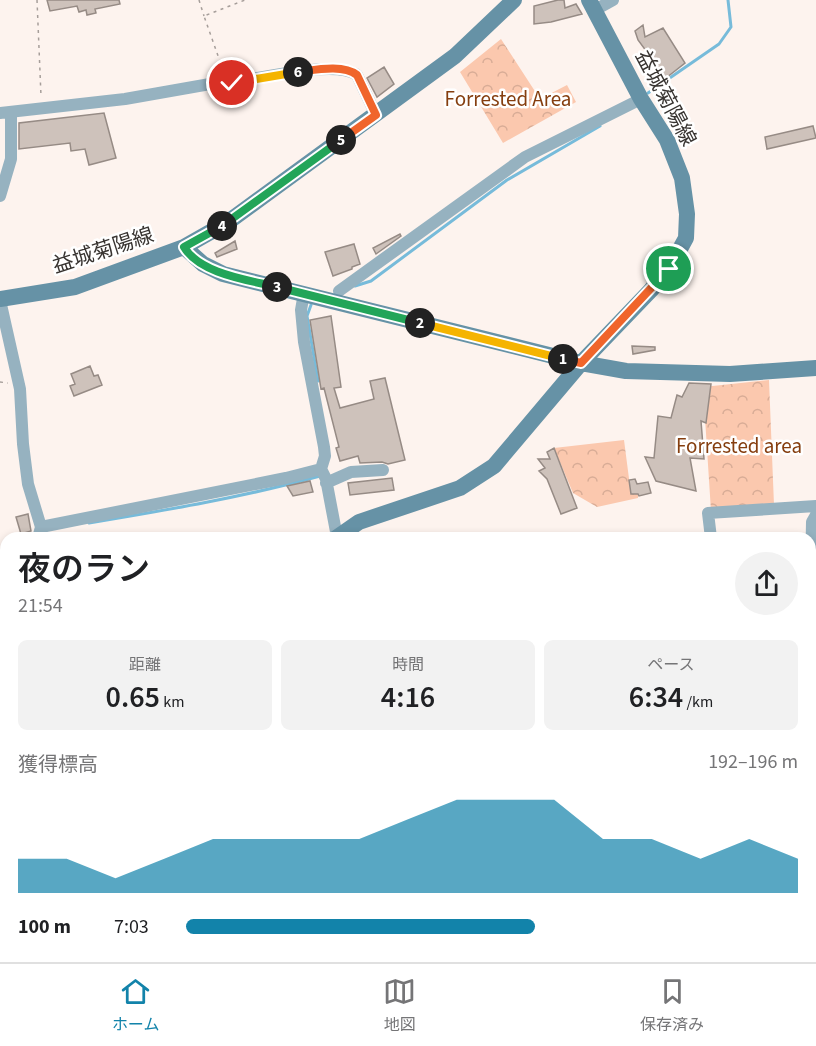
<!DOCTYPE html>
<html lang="ja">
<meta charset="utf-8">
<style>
body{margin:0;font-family:"Source Sans 3","Noto Sans JP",sans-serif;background:#f2f2f2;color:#202124;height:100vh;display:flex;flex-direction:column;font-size:22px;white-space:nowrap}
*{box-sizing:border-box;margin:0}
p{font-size:20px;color:#757577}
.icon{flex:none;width:33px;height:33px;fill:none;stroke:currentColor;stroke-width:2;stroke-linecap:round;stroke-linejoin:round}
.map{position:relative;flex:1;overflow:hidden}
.details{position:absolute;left:0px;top:532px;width:816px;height:430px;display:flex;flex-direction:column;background:#fff;border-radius:18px 18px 0 0;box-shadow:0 3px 9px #0003}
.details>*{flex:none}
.pin{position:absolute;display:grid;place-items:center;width:51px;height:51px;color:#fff;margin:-26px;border:3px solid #fff;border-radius:50%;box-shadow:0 2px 6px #0007}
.km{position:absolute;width:30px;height:30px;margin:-15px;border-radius:50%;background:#222;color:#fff;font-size:16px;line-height:30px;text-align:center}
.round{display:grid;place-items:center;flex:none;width:63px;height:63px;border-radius:32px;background:#f2f2f2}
.headline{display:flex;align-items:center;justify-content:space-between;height:102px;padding:0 18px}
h1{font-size:33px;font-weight:600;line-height:45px}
.stats{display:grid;grid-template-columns:repeat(3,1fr);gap:9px;height:102px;padding:6px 18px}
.stats div{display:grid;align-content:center;border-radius:9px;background:#f2f2f2;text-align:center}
.stats b{font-size:30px;font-weight:600}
.stats small{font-size:16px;font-weight:400}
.stats p{font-size:16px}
.chart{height:168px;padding:12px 18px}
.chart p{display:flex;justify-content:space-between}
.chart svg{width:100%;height:108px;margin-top:6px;fill:#1283aa;opacity:.7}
ul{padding:0 18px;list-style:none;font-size:20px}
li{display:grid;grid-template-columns:96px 72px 1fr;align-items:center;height:45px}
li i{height:15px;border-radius:8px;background:#1283aa}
.tabs{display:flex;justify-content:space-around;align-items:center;height:84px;border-top:2px solid #e0e0e0;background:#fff;font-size:16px;color:#757577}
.tabs a{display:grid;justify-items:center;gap:3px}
.tabs .selected{color:#1283aa}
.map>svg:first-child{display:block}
.forest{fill:url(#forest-crowns)}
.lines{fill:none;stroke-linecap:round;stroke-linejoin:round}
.stream{stroke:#77bbda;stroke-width:3}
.building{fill:#cec2bb;stroke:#968b85;stroke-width:1.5}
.path{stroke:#a69e9a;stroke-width:1.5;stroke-dasharray:3 4.5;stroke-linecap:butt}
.lane{stroke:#96b2c0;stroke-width:6}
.street{stroke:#96b2c0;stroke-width:12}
.secondary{stroke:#6692a6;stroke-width:16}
.split-1-casing{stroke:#fff;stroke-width:12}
.split-2-casing{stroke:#fff;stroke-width:12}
.split-3-casing{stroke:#fff;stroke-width:12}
.split-4-casing{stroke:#fff;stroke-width:12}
.split-5-casing{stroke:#fff;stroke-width:12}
.split-6-casing{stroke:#fff;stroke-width:12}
.split-7-casing{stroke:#fff;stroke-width:12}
.split-1{stroke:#f0652b;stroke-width:8}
.split-2{stroke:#f5b400;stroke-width:8}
.split-3{stroke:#22a559;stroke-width:8}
.split-4{stroke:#22a559;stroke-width:8}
.split-5{stroke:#22a559;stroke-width:8}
.split-6{stroke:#f0652b;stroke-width:8}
.split-7{stroke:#f5b400;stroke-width:8}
.labels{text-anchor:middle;stroke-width:5;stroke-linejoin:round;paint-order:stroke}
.street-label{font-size:21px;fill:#383431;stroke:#fff}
.park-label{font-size:21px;fill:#853e0f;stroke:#fff}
</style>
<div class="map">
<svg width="816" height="962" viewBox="0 0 816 962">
<defs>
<pattern id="forest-crowns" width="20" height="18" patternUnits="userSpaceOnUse" patternTransform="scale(1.5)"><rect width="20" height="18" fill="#fbc8ae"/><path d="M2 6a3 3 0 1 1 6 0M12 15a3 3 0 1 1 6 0" fill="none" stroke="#d8ac96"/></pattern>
</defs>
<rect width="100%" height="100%" fill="#fdf3ee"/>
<!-- forest -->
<path class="forest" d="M501,39L540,99L567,85L576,102L503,143L460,72Z
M769,380L774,505L711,511L703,387Z
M624,440L631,494H638V498L597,507L573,493L554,448Z"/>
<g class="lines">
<!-- stream -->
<path class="stream" d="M648,93L719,44L731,27L728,0
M355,286L371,281L507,180L600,126
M311,305L307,316L318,381
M89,523C167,510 244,497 320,476
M0,555L6,554"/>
</g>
<!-- building -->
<path class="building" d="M47,0H119L120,4L95,9L96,13L87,15L86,10L79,12L77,6L50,11Z
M558,0H564L565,8L576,4L582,14L551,22L534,24V6Z
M643,25L645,37L663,28L685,63L666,78L638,40L635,31Z
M384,67L394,84L377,97L367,78Z
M104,113L116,158L89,165L85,149L71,151L70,143L19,149V123Z
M813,126L816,138L767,149L765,137Z
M400,234L401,236L376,254L373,248Z
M235,241L237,249L217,257L215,253Z
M354,244L360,264L352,267V269L333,276L325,252Z
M331,316L341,387L334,388L340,408L374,399L370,381L385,378L405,460L388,464L382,462L360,463L358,456L340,461L336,448L339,447L324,388L321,389L310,320Z
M632,346L655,347V350L633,354Z
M90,366L94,376L98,375L102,385L74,396L70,386L75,384L71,374Z
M689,383L711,384L706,423L701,421L704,459L690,458L696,491L656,481L645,457L654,458L658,416L671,418L677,395L682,397Z
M554,448L577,508L561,514L547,479L539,471L545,468L538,459H550L547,452Z
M392,478L394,490L350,495L348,483Z
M635,479L637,484L648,482L651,493L639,496L638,494H631L629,480Z
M310,481L313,492L293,496L287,486Z
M28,514L31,531L21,534L16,517Z"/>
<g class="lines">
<!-- path -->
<path class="path" d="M37,0L41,96
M199,0L204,16
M223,70L204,16L245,0
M0,382L8,383
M0,925L6,923
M123,957L124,962"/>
<!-- lane -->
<path class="lane" d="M0,759L6,758
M0,818L6,817"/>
<!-- street -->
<path class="street" d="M595,10L613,0
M0,113L125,99L227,81L232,83C258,78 337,60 357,75L376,115
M0,196L11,159V113
M339,291L525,157L641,99
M304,293L301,310L304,342L324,447L325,456L321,469L326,479L337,537
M0,300L20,389L23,444L28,484L41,527L38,538
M326,483L351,472L383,470
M41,527L286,478L321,469
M711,538L708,513L816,506
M810,622L812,522L816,515
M0,646L6,645
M810,847L816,851"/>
<!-- secondary -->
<path class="secondary" d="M184,247L203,264L223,274L581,363L626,371L730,374L816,368
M0,299L75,287L184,247L228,222L455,56L514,0
M336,538L359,522L460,488L494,466L581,363L651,290L669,269L686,238L687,214L682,178L667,140L641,99L589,0
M292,962L293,957"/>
</g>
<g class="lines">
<defs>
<path id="split-1" d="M563,359L581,363L669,269"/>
<path id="split-2" d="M420,323L563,359"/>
<path id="split-3" d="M277,287L420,323"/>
<path id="split-4" d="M222,226L184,247C200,274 249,280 277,287"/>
<path id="split-5" d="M222,226L341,140"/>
<path id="split-6" d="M298,72C315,70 343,64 357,75L376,115L341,140"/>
<path id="split-7" d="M232,83L298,72"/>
</defs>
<!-- split-1 casing -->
<use href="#split-1" class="split-1-casing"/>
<!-- split-2 casing -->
<use href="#split-2" class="split-2-casing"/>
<!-- split-3 casing -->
<use href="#split-3" class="split-3-casing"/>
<!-- split-4 casing -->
<use href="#split-4" class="split-4-casing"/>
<!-- split-5 casing -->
<use href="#split-5" class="split-5-casing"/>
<!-- split-6 casing -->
<use href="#split-6" class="split-6-casing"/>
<!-- split-7 casing -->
<use href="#split-7" class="split-7-casing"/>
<!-- split-1 -->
<use href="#split-1" class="split-1"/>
<!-- split-2 -->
<use href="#split-2" class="split-2"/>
<!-- split-3 -->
<use href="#split-3" class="split-3"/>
<!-- split-4 -->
<use href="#split-4" class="split-4"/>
<!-- split-5 -->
<use href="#split-5" class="split-5"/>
<!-- split-6 -->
<use href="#split-6" class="split-6"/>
<!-- split-7 -->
<use href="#split-7" class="split-7"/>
</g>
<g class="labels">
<!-- street labels -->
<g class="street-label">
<text transform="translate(666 98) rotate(62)" y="7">益城菊陽線</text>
<text transform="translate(103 250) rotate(-18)" y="7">益城菊陽線</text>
</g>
<!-- park labels -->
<g class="park-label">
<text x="508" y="106">Forrested Area</text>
<text x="739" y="453">Forrested area</text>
</g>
</g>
</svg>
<div class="pin" style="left:669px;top:269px;background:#1e9e55"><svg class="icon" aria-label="arrive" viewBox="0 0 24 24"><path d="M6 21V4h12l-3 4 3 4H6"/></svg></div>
<div class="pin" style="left:232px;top:83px;background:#d93025"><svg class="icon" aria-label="check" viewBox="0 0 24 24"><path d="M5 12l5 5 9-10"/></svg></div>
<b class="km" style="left:563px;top:359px">1</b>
<b class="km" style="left:420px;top:323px">2</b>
<b class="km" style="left:277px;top:287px">3</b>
<b class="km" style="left:222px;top:226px">4</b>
<b class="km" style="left:341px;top:140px">5</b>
<b class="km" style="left:298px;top:72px">6</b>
<section class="details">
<div class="headline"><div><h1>夜のラン</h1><p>21:54</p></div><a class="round"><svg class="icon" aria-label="share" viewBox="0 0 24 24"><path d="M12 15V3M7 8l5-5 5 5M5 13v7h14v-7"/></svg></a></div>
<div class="stats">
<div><p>距離</p><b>0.65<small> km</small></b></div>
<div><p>時間</p><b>4:16</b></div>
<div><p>ペース</p><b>6:34<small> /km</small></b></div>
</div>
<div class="chart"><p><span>獲得標高</span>192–196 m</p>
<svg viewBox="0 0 160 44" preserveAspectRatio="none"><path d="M0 44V30L10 30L20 38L30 30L40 22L50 22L60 22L70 22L80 14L90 6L100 6L110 6L120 22L130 22L140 30L150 22L160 30V44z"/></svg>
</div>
<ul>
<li><b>100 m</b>7:03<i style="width:57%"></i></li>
</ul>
</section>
</div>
<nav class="tabs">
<a class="selected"><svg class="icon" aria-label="home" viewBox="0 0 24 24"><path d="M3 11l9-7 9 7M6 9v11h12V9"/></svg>ホーム</a>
<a><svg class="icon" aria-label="map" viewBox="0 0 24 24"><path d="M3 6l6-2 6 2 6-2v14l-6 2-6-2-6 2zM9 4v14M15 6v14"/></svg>地図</a>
<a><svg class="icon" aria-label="saved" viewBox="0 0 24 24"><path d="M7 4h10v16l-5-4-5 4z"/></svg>保存済み</a>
</nav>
